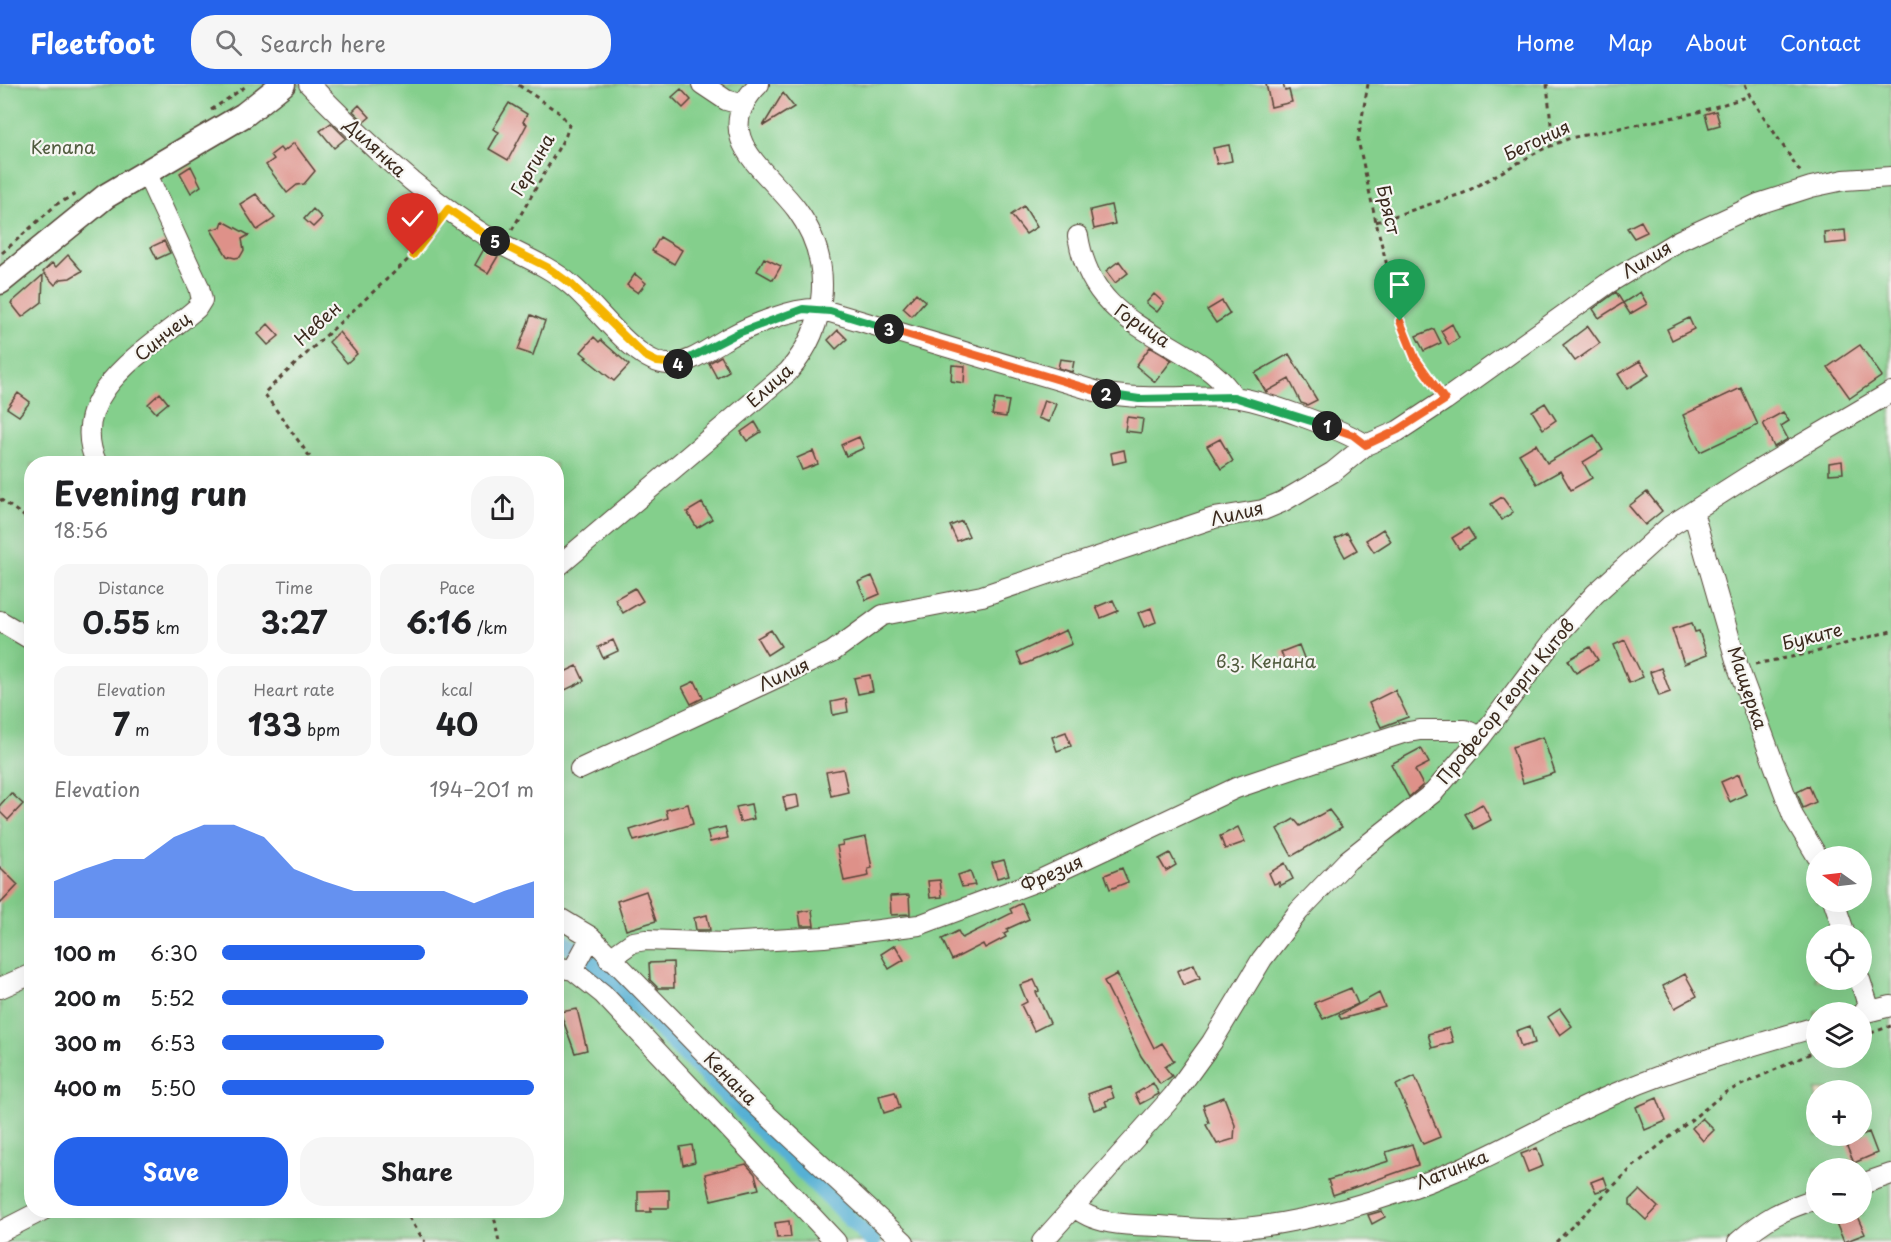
<!DOCTYPE html>
<meta charset="utf-8">
<style>
body{margin:0;font-family:"Playpen Sans",sans-serif;background:#f6f6f6;color:#202124;height:100vh;display:flex;flex-direction:column;font-size:22px;white-space:nowrap}
*{box-sizing:border-box;margin:0}
p{font-size:20px;color:#757577}
.icon{flex:none;width:33px;height:33px;fill:none;stroke:currentColor;stroke-width:2;stroke-linecap:round;stroke-linejoin:round}
.map{position:relative;flex:1;overflow:hidden}
.panel{position:absolute;left:24px;top:372px;width:540px;height:762px;display:flex;flex-direction:column;background:#fff;border-radius:24px;box-shadow:0 6px 24px #0002}
.panel>*{flex:none}
.needle{width:39px;rotate:284deg}
.buttons{position:absolute;left:1806px;top:762px;display:grid;gap:12px}
.buttons a{display:grid;place-items:center;width:66px;height:66px;border-radius:50%;background:#fff;box-shadow:0 6px 24px #0002;font-size:30px}
.pin{position:absolute;display:grid;place-items:center;width:51px;height:51px;color:#fff;margin:-62px -26px;border-radius:50% 50% 50% 0;rotate:-45deg;box-shadow:0 0 6px #0007}
.pin .icon{rotate:45deg}
.km{position:absolute;width:30px;height:30px;margin:-15px;border-radius:50%;background:#222;color:#fff;font-size:16px;line-height:30px;text-align:center}
.round{display:grid;place-items:center;flex:none;width:63px;height:63px;border-radius:24px;background:#f6f6f6}
.summary{display:flex;align-items:center;justify-content:space-between;height:102px;padding:0 30px}
h1{font-size:33px;font-weight:700;line-height:45px}
.stats{display:grid;grid-template-columns:repeat(3,1fr);gap:9px;height:102px;padding:6px 30px}
.stats div{display:grid;align-content:center;border-radius:15px;background:#f6f6f6;text-align:center}
.stats b{font-size:30px;font-weight:700}
.stats small{font-size:16px;font-weight:400}
.stats p{font-size:16px}
.chart{height:168px;padding:12px 30px}
.chart p{display:flex;justify-content:space-between}
.chart svg{width:100%;height:108px;margin-top:6px;fill:#2563eb;opacity:.7}
.primary-button{display:flex;gap:12px;margin-top:auto;padding:12px 30px}
.primary-button a{flex:1;height:69px;border-radius:24px;background:#2563eb;color:#fff;font-size:24px;font-weight:700;line-height:69px;text-align:center}
.primary-button a+a{background:#f6f6f6;color:#202124}
ul{padding:0 30px;list-style:none;font-size:20px}
li{display:grid;grid-template-columns:96px 72px 1fr;align-items:center;height:45px}
li i{height:15px;border-radius:8px;background:#2563eb}
header{display:flex;align-items:center;gap:36px;box-sizing:border-box;height:84px;padding:0 30px;background:#2563eb;color:#fff}
header strong{font-size:28px}
nav{display:flex;gap:33px;margin-inline-start:auto;font-size:21px}
.search{width:420px;height:54px;background:#f6f6f6;display:flex;align-items:center;gap:15px;box-sizing:border-box;padding:0 21px;border-radius:24px;color:#757577;font-size:22px}
.map>svg:first-child{display:block}
.green{fill:#84cf8c;stroke:#607c55;stroke-width:1.5;fill-rule:evenodd}
.lines{fill:none;stroke-linecap:round;stroke-linejoin:round}
.canal{stroke:#57b0d4;stroke-width:16}
.building{fill:#de9189}
.minor-casing{stroke:#564537;stroke-width:22}
.major-casing{stroke:#564537;stroke-width:27}
.path{stroke:#564537;stroke-width:3;stroke-dasharray:4.5 4.5;stroke-linecap:butt}
.minor{stroke:#fff;stroke-width:20}
.major{stroke:#fff;stroke-width:24}
.split-1-casing{stroke:#fff;stroke-width:12}
.split-2-casing{stroke:#fff;stroke-width:12}
.split-3-casing{stroke:#fff;stroke-width:12}
.split-4-casing{stroke:#fff;stroke-width:12}
.split-5-casing{stroke:#fff;stroke-width:12}
.split-6-casing{stroke:#fff;stroke-width:12}
.split-1{stroke:#f0652b;stroke-width:8}
.split-2{stroke:#22a559;stroke-width:8}
.split-3{stroke:#f0652b;stroke-width:8}
.split-4{stroke:#22a559;stroke-width:8}
.split-5{stroke:#f5b400;stroke-width:8}
.split-6{stroke:#f5b400;stroke-width:8}
.labels{text-anchor:middle;stroke-width:4.5;stroke-linejoin:round;paint-order:stroke}
.street-label{font-size:18px;fill:#3b2a1e;stroke:#f6f6f2}
.park-label{font-size:18px;fill:#515c3f;stroke:#f6f6f2}
</style>
<header>
<strong>Fleetfoot</strong>
<div class="search"><svg class="icon" aria-label="search" viewBox="0 0 24 24"><circle cx="10" cy="10" r="6"/><path d="M15 15l6 6"/></svg>Search here</div>
<nav><a>Home</a><a>Map</a><a>About</a><a>Contact</a></nav>
</header>
<div class="map">
<svg width="1891" height="1158" viewBox="0 0 1891 1158">
<rect width="100%" height="100%" fill="#f6f6f2"/>
<filter id="ink" filterUnits="userSpaceOnUse"><feTurbulence type="fractalNoise" baseFrequency=".0167" numOctaves="2"/><feDisplacementMap in="SourceGraphic" scale="12" xChannelSelector="R" yChannelSelector="G"/><feConvolveMatrix kernelMatrix="1 2 1 2 8 2 1 2 1" color-interpolation-filters="sRGB"/></filter>
<filter id="wash" filterUnits="userSpaceOnUse"><feTurbulence type="fractalNoise" baseFrequency=".008" numOctaves="4" result="noise"/><feDisplacementMap in="SourceGraphic" scale="24" xChannelSelector="R" yChannelSelector="G"/><feGaussianBlur stdDeviation="1.35" result="paint"/><feColorMatrix in="noise" values="0 0 0 0 0 0 0 0 0 0 0 0 0 0 0 0 0 1.4 0 .05"/><feComposite in="paint" operator="in"/></filter>
<g filter="url(#wash)">
<rect width="100%" height="100%" fill="#f2dec2"/>
<!-- green -->
<path class="green" d="M0,0H1891V1158H0ZM32,380H556V1126H32ZM1816,772H1862V818H1816ZM1816,850H1862V896H1816ZM1816,928H1862V974H1816ZM1816,1006H1862V1052H1816ZM1816,1084H1862V1130H1816Z"/>
<g class="lines">
<!-- canal -->
<path class="canal" d="M556,852L593,879L873,1158"/>
</g>
<g id="blocks">
<!-- building -->
<path class="building" d="M1266,0H1283L1285,7L1289,6L1292,18L1271,23Z
M681,5L691,16L683,24L672,13Z
M783,9L794,23L763,42Z
M509,19L527,30L523,38L527,40L508,76L489,65L499,48L493,45Z
M359,21L370,33L364,38L353,27Z
M1716,27L1720,41L1709,44L1705,30Z
M331,39L346,54L334,64L320,47Z
M294,59L315,87L304,100L297,101L287,109L266,81L274,75L271,71L280,64L283,68Z
M1229,61L1232,77L1217,80L1213,64Z
M191,82L201,102L191,109L180,89Z
M256,110L275,134L257,146L240,120Z
M1111,121L1115,140L1094,145L1090,126Z
M1024,122L1037,143L1026,150L1011,131Z
M313,125L322,134L313,143L304,135Z
M223,137L249,151L242,155L244,166L240,173L235,174L227,172L211,146L221,143Z
M1641,137L1647,148L1634,154L1627,144Z
M1845,146L1846,158L1825,160L1824,148Z
M660,153L682,166L674,180L652,167Z
M164,157L170,169L157,175L151,163Z
M484,165L498,172L488,189L475,181Z
M68,171L82,187L70,194L61,195L55,201L43,188L52,179L56,183Z
M764,174L781,182L773,196L757,187Z
M1119,177L1128,189L1115,199L1106,187Z
M635,190L646,199L638,209L627,201Z
M43,191L42,218L22,233L11,219Z
M1616,208L1623,219L1599,234L1593,225Z
M1640,208L1647,220L1630,230L1623,219Z
M916,209L925,217L912,232L903,224Z
M1154,210L1164,219L1157,228L1146,219Z
M1222,217L1230,230L1216,239L1207,226Z
M531,231L545,237L533,271L518,266Z
M1689,234L1694,245L1672,256L1667,245Z
M268,240L279,252L268,261L258,250Z
M1452,240L1459,254L1449,261L1441,247Z
M1588,242L1600,259L1575,277L1563,261Z
M1434,245L1441,259L1424,267L1416,252Z
M838,246L847,255L836,265L828,256Z
M339,248L357,270L347,279L329,258Z
M594,253L599,258L601,256L629,281L614,297L585,274L587,273L581,268Z
M1860,261L1882,292L1850,314L1828,283Z
M1150,263L1172,276L1155,298L1136,282Z
M1289,270L1317,316L1307,321L1301,319L1289,295L1266,308L1255,289Z
M721,272L729,287L717,294L709,279Z
M1060,275L1074,277L1072,288L1058,284Z
M1640,277L1649,291L1627,305L1618,290Z
M952,281L965,282L964,299L951,297Z
M1741,304L1758,341L1700,368L1683,331Z
M18,309L30,318L19,332L7,324Z
M160,309L168,319L156,329L148,320Z
M995,315L1009,317L1006,333L992,331Z
M1044,316L1056,320L1049,338L1038,334Z
M1545,319L1556,336L1543,345L1532,327Z
M1783,328L1789,337L1781,342L1788,355L1774,363L1763,339Z
M1127,333L1143,335L1141,349L1125,347Z
M755,338L761,348L747,357L741,348Z
M1594,351L1603,366L1583,378L1592,394L1571,406L1560,387L1537,400L1519,370L1536,360L1547,379Z
M859,353L864,364L846,372L841,361Z
M1220,355L1233,377L1221,385L1207,362Z
M1124,366L1126,377L1113,380L1111,369Z
M813,367L818,380L802,386L797,374Z
M1842,377L1843,389L1829,390V379Z
M1647,408L1662,427L1645,441L1629,422Z
M1502,413L1513,428L1502,436L1491,420Z
M702,419L712,435L697,444L687,428Z
M962,437L969,452L957,457L950,442Z
M1468,444L1475,455L1459,465L1452,454Z
M1383,445L1391,457L1374,468L1366,456Z
M1347,449L1357,466L1345,473L1335,455Z
M872,492L880,510L866,516L858,498Z
M635,504L643,517L623,529L615,515Z
M1113,516L1118,527L1101,534L1096,523Z
M1151,524L1156,538L1144,543L1138,529Z
M1692,539L1695,548L1699,547L1707,571L1684,580L1672,545Z
M771,546L781,562L767,571L757,554Z
M1066,546L1072,560L1022,581L1017,569Z
M613,556L618,567L603,574L598,563Z
M1625,556L1643,593L1629,599L1614,561Z
M1299,561L1304,574L1286,581L1281,568Z
M1590,563L1598,576L1576,589L1568,576Z
M577,582L584,597L559,609L556,592Z
M1661,584L1670,608L1659,612L1650,588Z
M870,591L873,607L858,610L854,594Z
M695,597L703,614L691,620L682,603Z
M1395,606L1408,633L1381,643L1369,619Z
M846,615L848,628L833,631L831,618Z
M1066,648L1071,662L1057,667L1052,653Z
M1543,653L1555,689L1523,699L1512,663Z
M1421,664L1429,679L1415,686L1423,701L1409,713L1391,680Z
M843,685L848,708L831,712L826,688Z
M1739,690L1746,710L1730,718L1721,698Z
M1809,702L1816,718L1803,724L1797,708Z
M11,709L23,720L8,736L0,728V721Z
M797,711L799,723L786,726L783,713Z
M688,720L693,740L634,757L630,746L668,734L666,726Z
M751,720L754,735L740,738L736,723Z
M1482,720L1491,736L1474,745L1465,730Z
M1329,726L1342,743L1292,772L1277,745L1294,735L1300,742Z
M725,743L728,754L710,758L707,747Z
M1238,743L1245,758L1225,765L1220,752Z
M866,753L872,784L868,785L869,792L844,797L837,762L843,761L842,758Z
M1170,769L1176,781L1166,787L1159,775Z
M1004,776L1009,791L997,794L992,779Z
M1285,779L1293,795L1280,802L1279,798L1274,800L1269,789Z
M0,783L18,801L0,820Z
M1122,784L1128,798L1110,805L1105,791Z
M970,787L975,801L962,803L958,791Z
M940,796L942,813L930,814L928,797Z
M646,807L656,837L626,846L617,817Z
M909,811L910,830L891,831L890,812Z
M1022,819L1029,835L1007,845L1008,848L1004,850L1006,853L985,864L983,860L952,876L942,855L958,847L962,854L1012,829L1010,825Z
M812,826L814,842H801L799,828Z
M707,831L710,846H696L694,834Z
M895,861L904,876L889,885L881,870Z
M673,878L674,904H658L650,896L649,879Z
M1194,880L1200,894L1183,901L1177,887Z
M1117,890L1154,964L1162,959L1174,977L1165,983L1172,992L1160,1000L1141,972L1104,897Z
M1685,890L1697,912L1675,924L1663,902Z
M1034,896L1039,907L1036,908L1050,939L1034,947L1021,921L1027,918L1020,901Z
M1351,904L1358,920L1323,935L1314,919Z
M1379,909L1385,923L1341,935L1339,931Z
M577,925L587,966L575,969L560,928Z
M1560,925L1572,942L1560,951L1548,933Z
M1530,942L1535,959L1521,963L1516,947Z
M1449,944L1453,958L1432,964L1428,950Z
M1415,992L1440,1053L1423,1060L1396,1001Z
M1153,999L1159,1010L1140,1020L1135,1010Z
M1110,1002L1114,1014L1105,1017L1107,1022L1094,1026L1088,1010Z
M895,1008L900,1024L884,1029L879,1012Z
M1224,1013L1235,1041L1234,1055L1217,1060L1206,1041L1209,1039L1203,1021Z
M1657,1014L1666,1037L1645,1046L1636,1023Z
M1702,1034L1714,1046L1703,1057L1692,1044Z
M1869,1048L1877,1069L1854,1079L1845,1058Z
M1412,1060L1418,1081L1333,1111L1328,1096L1389,1077L1386,1068Z
M692,1061L695,1078L683,1081L680,1063Z
M1537,1064L1543,1082L1528,1088L1521,1070Z
M746,1080L755,1090L759,1105L711,1116L705,1090Z
M1604,1093L1608,1104L1596,1108L1591,1098Z
M669,1106V1124H651V1128H638V1107Z
M1640,1106L1658,1123L1646,1136L1630,1121V1116Z
M1382,1127L1385,1133L1372,1140L1368,1131Z
M1856,1130L1865,1150L1844,1158L1836,1139Z
M789,1137L791,1153L777,1154L775,1139Z"/>
</g>
</g>
<g filter="url(#ink)">
<use href="#blocks" fill-opacity="0" stroke="#564537" stroke-width="1.5"/>
<g class="lines">
<defs>
<path id="minor" d="M309,0C361,53 414,104 477,146C507,167 543,177 571,201C597,222 635,279 668,280C689,281 708,265 726,255C749,242 794,223 820,225L1102,309C1145,317 1187,311 1231,313C1257,314 1345,346 1366,361
M702,0L726,16L744,21
M1078,152C1089,220 1132,238 1186,271C1205,282 1222,294 1234,313
M97,380C63,309 154,262 197,224L202,216L199,203L146,88
M1693,428L1738,583L1793,732L1817,772
M556,484L788,288C829,241 834,177 797,126C769,87 706,53 759,0
M0,537L32,556
M580,685L832,568L883,531L982,512L1214,434L1263,426L1282,418L1333,388L1366,361L1398,347L1445,316L1607,200L1680,156L1758,120L1811,103L1844,96L1891,93
M1834,818L1845,850
M556,832L591,853L752,1017L904,1158
M609,875L633,858L646,856L724,859L824,853L919,841L1040,796L1236,704L1334,671L1403,649L1420,646H1465L1481,653
M556,883L573,886L603,910L836,1158
M573,886L591,853
M1860,896L1870,927
M0,904L32,890
M1862,929L1891,922
M1862,1100L1891,1090
M1074,1122C1094,1142 1132,1141 1160,1142C1184,1144 1208,1147 1232,1145C1304,1140 1389,1115 1455,1087C1511,1063 1563,1031 1619,1008C1683,981 1750,962 1816,943
M0,1148L43,1126
M1042,1158L1173,1012L1212,958L1262,875L1299,827L1348,776L1434,708L1481,653L1560,548L1595,510L1670,442L1750,391L1891,308
M1738,1158C1766,1134 1781,1126 1816,1115"/>
<path id="major" d="M0,198L106,112L244,31L283,0"/>
</defs>
<!-- minor casing -->
<use href="#minor" class="minor-casing"/>
<!-- major casing -->
<use href="#major" class="major-casing"/>
<!-- path -->
<path class="path" d="M1368,0L1358,56L1376,138L1404,249L1415,274L1435,302
M1547,0L1553,60
M1745,0L1750,12L1801,89
M211,26L248,1
M1376,138L1464,109L1541,66L1570,54L1695,29L1750,12
M512,146L566,51L569,41L561,30L517,0
M2,169L57,120L76,110
M315,380L264,309L413,171L438,139
M0,415L32,438
M1755,580L1812,569L1891,547
M1862,952L1891,942
M376,1126H377
M404,1126L425,1158
M493,1126L499,1158
M1556,1158L1635,1081L1726,1008L1816,967"/>
<!-- minor -->
<use href="#minor" class="minor"/>
<!-- major -->
<use href="#major" class="major"/>
</g>
</g>
<g class="lines" filter="url(#ink)">
<defs>
<path id="split-1" d="M1327,342L1353,351L1366,361L1398,346L1445,316L1415,274L1400,237"/>
<path id="split-2" d="M1106,310L1139,315L1234,313L1327,342"/>
<path id="split-3" d="M889,245L1106,310"/>
<path id="split-4" d="M678,280L738,249L803,225L830,227L889,245"/>
<path id="split-5" d="M495,157L547,183L572,201L645,272L657,278L678,280"/>
<path id="split-6" d="M413,171L448,125L495,157"/>
</defs>
<!-- split-1 casing -->
<use href="#split-1" class="split-1-casing"/>
<!-- split-2 casing -->
<use href="#split-2" class="split-2-casing"/>
<!-- split-3 casing -->
<use href="#split-3" class="split-3-casing"/>
<!-- split-4 casing -->
<use href="#split-4" class="split-4-casing"/>
<!-- split-5 casing -->
<use href="#split-5" class="split-5-casing"/>
<!-- split-6 casing -->
<use href="#split-6" class="split-6-casing"/>
<!-- split-1 -->
<use href="#split-1" class="split-1"/>
<!-- split-2 -->
<use href="#split-2" class="split-2"/>
<!-- split-3 -->
<use href="#split-3" class="split-3"/>
<!-- split-4 -->
<use href="#split-4" class="split-4"/>
<!-- split-5 -->
<use href="#split-5" class="split-5"/>
<!-- split-6 -->
<use href="#split-6" class="split-6"/>
</g>
<g class="labels">
<!-- street labels -->
<g class="street-label">
<text transform="translate(1537 57) rotate(-25)" y="6">Бегония</text>
<text transform="translate(375 64) rotate(43)" y="6">Дилянка</text>
<text transform="translate(533 81) rotate(-60)" y="6">Гергина</text>
<text transform="translate(1388 126) rotate(77)" y="6">Бряст</text>
<text transform="translate(1647 176) rotate(-31)" y="6">Лилия</text>
<text transform="translate(318 240) rotate(-43)" y="6">Невен</text>
<text transform="translate(1142 242) rotate(34)" y="6">Горица</text>
<text transform="translate(163 253) rotate(-39)" y="6">Синчец</text>
<text transform="translate(770 302) rotate(-42)" y="6">Елица</text>
<text transform="translate(1237 430) rotate(-13)" y="6">Лилия</text>
<text transform="translate(1812 553) rotate(-14)" y="6">Буките</text>
<text transform="translate(784 591) rotate(-25)" y="6">Лилия</text>
<text transform="translate(1747 604) rotate(71)" y="6">Мащерка</text>
<text transform="translate(1506 618) rotate(-51)" y="6">Професор Георги Китов</text>
<text transform="translate(1052 790) rotate(-24)" y="6">Фрезия</text>
<text transform="translate(730 995) rotate(45)" y="6">Кенана</text>
<text transform="translate(1452 1086) rotate(-22)" y="6">Латинка</text>
</g>
<!-- park labels -->
<g class="park-label">
<text x="63" y="70">Kenana</text>
<text x="1266" y="584">в.з. Кенана</text>
</g>
</g>
</svg>
<div class="buttons">
<a><svg class="needle" viewBox="-14 -14 28 28"><path d="M0-13l5 13h-10z" fill="#e53935"/><path d="M0 13l5-13h-10z" fill="#757577"/></svg></a>
<a><svg class="icon" aria-label="locate" viewBox="0 0 24 24"><circle cx="12" cy="12" r="6"/><path d="M12 2v4M12 18v4M2 12h4M18 12h4"/></svg></a>
<a><svg class="icon" aria-label="layers" viewBox="0 0 24 24"><path d="M12 4l9 5-9 5-9-5zM3 14l9 5 9-5"/></svg></a>
<a>+</a>
<a>−</a>
</div>
<div class="pin" style="left:1400px;top:237px;background:#1e9e55"><svg class="icon" aria-label="arrive" viewBox="0 0 24 24"><path d="M6 21V4h12l-3 4 3 4H6"/></svg></div>
<div class="pin" style="left:413px;top:171px;background:#d93025"><svg class="icon" aria-label="check" viewBox="0 0 24 24"><path d="M5 12l5 5 9-10"/></svg></div>
<b class="km" style="left:1327px;top:342px">1</b>
<b class="km" style="left:1106px;top:310px">2</b>
<b class="km" style="left:889px;top:245px">3</b>
<b class="km" style="left:678px;top:280px">4</b>
<b class="km" style="left:495px;top:157px">5</b>
<section class="panel">
<div class="summary"><div><h1>Evening run</h1><p>18:56</p></div><a class="round"><svg class="icon" aria-label="share" viewBox="0 0 24 24"><path d="M12 15V3M7 8l5-5 5 5M5 13v7h14v-7"/></svg></a></div>
<div class="stats">
<div><p>Distance</p><b>0.55<small> km</small></b></div>
<div><p>Time</p><b>3:27</b></div>
<div><p>Pace</p><b>6:16<small> /km</small></b></div>
</div>
<div class="stats">
<div><p>Elevation</p><b>7<small> m</small></b></div>
<div><p>Heart rate</p><b>133<small> bpm</small></b></div>
<div><p>kcal</p><b>40</b></div>
</div>
<div class="chart"><p><span>Elevation</span>194–201 m</p>
<svg viewBox="0 0 160 44" preserveAspectRatio="none"><path d="M0 44V29L10 24L20 20L30 20L40 11L50 6L60 6L70 11L80 24L90 29L100 33L110 33L120 33L130 33L140 38L150 33L160 29V44z"/></svg>
</div>
<ul>
<li><b>100 m</b>6:30<i style="width:65%"></i></li>
<li><b>200 m</b>5:52<i style="width:98%"></i></li>
<li><b>300 m</b>6:53<i style="width:52%"></i></li>
<li><b>400 m</b>5:50<i style="width:100%"></i></li>
</ul>
<div class="primary-button"><a>Save</a><a>Share</a></div>
</section>
</div>
